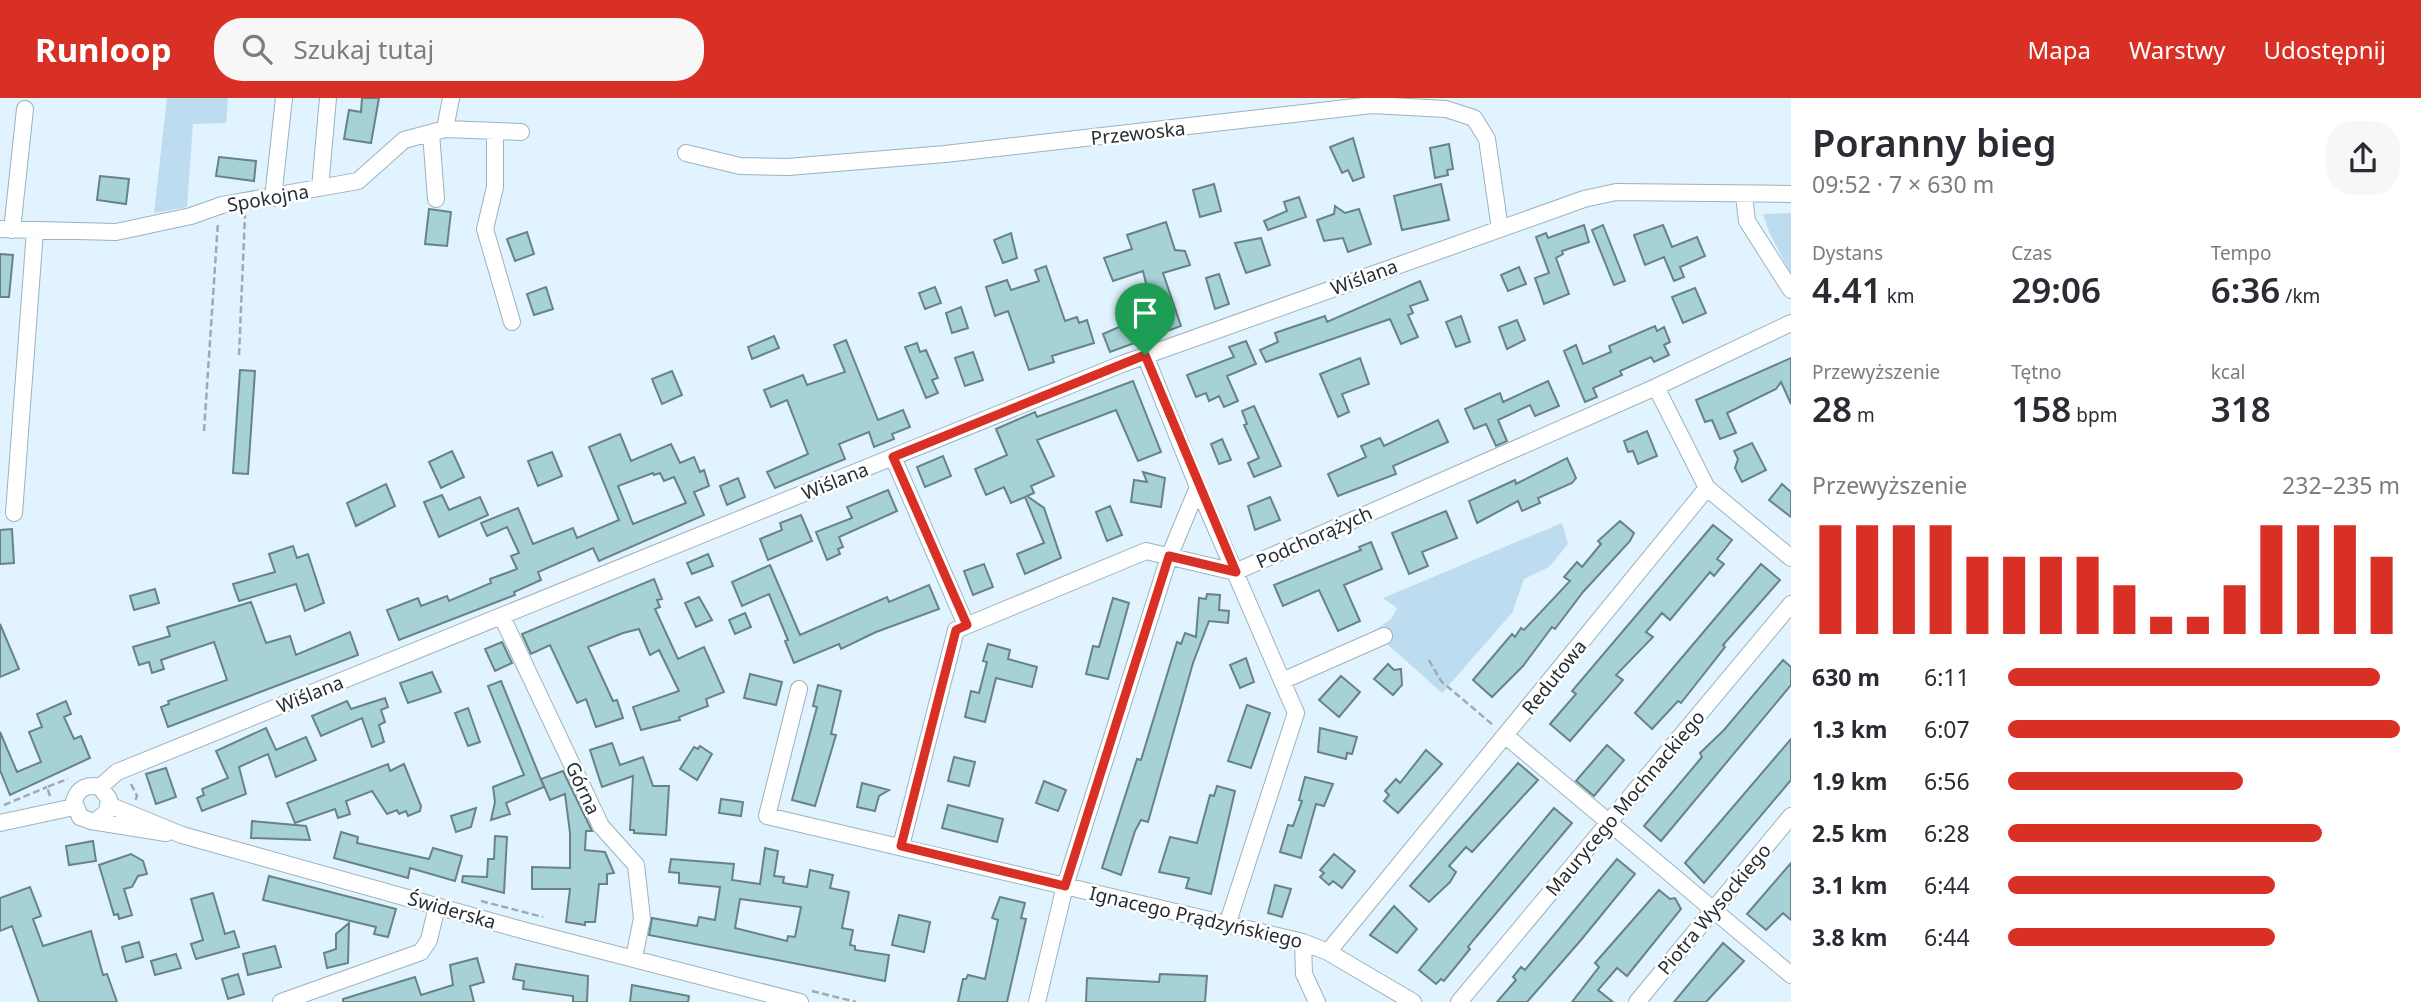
<!DOCTYPE html>
<html lang="pl">
<meta charset="utf-8">
<style>
body{margin:0;font-family:"Noto Sans",sans-serif;background:#f7f7f7;color:#2b2b33;height:100vh;display:flex;flex-direction:column;font-size:26px;white-space:nowrap}
*{box-sizing:border-box;margin:0}
p{font-size:23px;color:#7c7c81}
.icon{flex:none;width:38px;height:38px;fill:none;stroke:currentColor;stroke-width:2;stroke-linecap:round;stroke-linejoin:round}
.map{position:relative;flex:1;overflow:hidden}
.details{display:flex;flex-direction:column;background:#fff;width:630px}
.details>*{flex:none}
.pin{position:absolute;display:grid;place-items:center;width:60px;height:60px;color:#fff;margin:-72px -30px;border-radius:50% 50% 50% 0;rotate:-45deg;box-shadow:0 0 7px #0007}
.pin .icon{rotate:45deg}
.round{display:grid;place-items:center;flex:none;width:74px;height:74px;border-radius:28px;background:#f7f7f7}
.overview{display:flex;align-items:center;justify-content:space-between;height:119px;padding:0 21px}
h1{font-size:38px;font-weight:600;line-height:52px}
.figures{display:grid;grid-template-columns:repeat(3,1fr);gap:10px;height:119px;padding:7px 21px}
.figures div{display:grid;align-content:center}
.figures b{font-size:35px;font-weight:600}
.figures small{font-size:19px;font-weight:400}
.figures p{font-size:19px}
.chart{height:196px;padding:14px 21px}
.chart p{display:flex;justify-content:space-between}
.chart svg{width:100%;height:126px;margin-top:7px;stroke:#d93025;stroke-width:6}
ul{padding:0 21px;list-style:none;font-size:23px}
li{display:grid;grid-template-columns:112px 84px 1fr;align-items:center;height:52px}
li i{height:18px;border-radius:9px;background:#d93025}
header{display:flex;align-items:center;gap:42px;box-sizing:border-box;height:98px;padding:0 35px;background:#d93025;color:#fff}
header strong{font-size:33px}
nav{display:flex;gap:38px;margin-inline-start:auto;font-size:24px}
.search{width:490px;height:63px;background:#f7f7f7;display:flex;align-items:center;gap:18px;box-sizing:border-box;padding:0 24px;border-radius:28px;color:#7c7c81;font-size:26px}
main{display:flex;flex:1;min-height:0}
.map>svg:first-child{display:block}
.green{fill:#bedcef}
.building{fill:#a6d1d6;stroke:#688386;stroke-width:2;fill-rule:evenodd}
.lines{fill:none;stroke-linecap:round;stroke-linejoin:round}
.minor-casing{stroke:#9cb2bf;stroke-width:18}
.path{stroke:#9cabb4;stroke-width:2.5;stroke-dasharray:7 3.5;stroke-linecap:butt}
.minor{stroke:#fff;stroke-width:16}
.route-casing{stroke:#fff;stroke-width:14}
.route{stroke:#d93025;stroke-width:9}
.labels{text-anchor:middle;stroke-width:5;stroke-linejoin:round;paint-order:stroke}
.street-label{font-size:19px;fill:#262e34;stroke:#fff}
</style>
<header>
<strong>Runloop</strong>
<div class="search"><svg class="icon" aria-label="search" viewBox="0 0 24 24"><circle cx="10" cy="10" r="6"/><path d="M15 15l6 6"/></svg>Szukaj tutaj</div>
<nav><a>Mapa</a><a>Warstwy</a><a>Udostępnij</a></nav>
</header>
<main>
<div class="map">
<svg width="1791" height="904" viewBox="0 0 1791 904">
<rect width="100%" height="100%" fill="#e0f3fe"/>
<!-- green -->
<path class="green" d="M167,0H228L226,25L193,26L187,109L154,115Z
M1791,115V176L1769,134L1763,116Z
M1562,425L1568,446L1549,469L1524,481L1512,515L1442,595L1385,544L1377,531L1392,520L1397,510L1383,500Z"/>
<!-- building -->
<path class="building" d="M362,0H379L371,45L344,41L349,12L361,14Z
M1353,40L1364,79L1353,83L1348,72L1342,75L1330,49Z
M1449,46L1453,71L1447,72L1448,77L1435,80L1430,50Z
M219,59L256,63L254,83L216,78Z
M100,78L129,81L126,106L97,102Z
M1214,86L1221,113L1200,119L1193,92Z
M1441,86L1449,122L1402,132L1394,98Z
M1299,99L1306,119L1268,132L1264,123L1287,113L1284,104Z
M1335,108L1345,115L1359,111L1371,146L1348,154L1343,140L1324,143L1317,122L1334,116Z
M429,111L451,114L447,148L425,146Z
M1166,124L1175,152L1185,153L1190,167L1163,175L1181,228L1110,254L1103,236L1153,214L1143,173L1113,183L1104,160L1132,151L1127,137Z
M1584,127L1589,144L1562,153L1563,156L1556,160L1569,196L1544,206L1535,180L1549,175L1536,139L1546,135L1548,140Z
M1603,127L1625,183L1614,187L1592,132Z
M1663,127L1672,149L1697,139L1705,158L1680,169L1684,179L1674,183L1664,159L1645,167L1634,137Z
M527,134L534,156L515,163L507,141Z
M1011,135L1017,160L1003,165L994,142Z
M1261,140L1270,167L1246,175L1235,145Z
M0,156L13,157L9,199H0Z
M1046,168L1065,223L1077,219L1079,225L1087,222L1094,245L1052,258L1054,264L1029,272L1008,213L995,218L986,189L1007,182L1011,192L1039,183L1035,172Z
M1519,169L1526,186L1508,193L1501,177Z
M1219,176L1229,206L1215,211L1206,180Z
M1420,183L1428,202L1410,208L1413,215L1408,217L1418,239L1401,246L1390,221L1266,264L1260,252L1278,244L1275,235L1325,218L1327,224Z
M546,189L553,211L534,217L527,196Z
M935,189L941,205L925,211L919,195Z
M1695,190L1706,215L1683,225L1672,199Z
M961,209L968,230L952,235L946,215Z
M1461,218L1470,244L1456,249L1446,224Z
M1517,222L1525,242L1507,251L1499,229Z
M1655,228L1657,233L1664,229L1670,244L1664,247L1669,257L1654,264L1651,259L1620,273L1622,277L1593,290L1597,299L1585,304L1564,253L1576,247L1583,266L1611,254L1609,248Z
M774,238L779,250L752,261L748,249Z
M846,242L878,322L903,312L910,329L892,336L894,341L874,349L869,334L839,346L845,361L775,390L767,374L808,356L787,302L771,309L764,292L803,277L807,287L845,274L834,247Z
M1246,243L1256,266L1227,278L1238,303L1224,309L1219,298L1209,303L1206,295L1196,299L1187,277L1234,259L1229,249Z
M917,245L920,254L926,252L938,280L932,282L938,295L926,300L905,249Z
M973,254L983,282L965,288L955,260Z
M1360,260L1369,286L1342,296L1349,314L1338,319L1320,276Z
M1791,260V306L1781,284L1776,291L1727,315L1736,335L1720,341L1712,322L1705,324L1696,302Z
M240,272L255,273L248,376L233,375Z
M672,273L682,297L662,306L652,281Z
M1133,283L1161,354L1138,363L1116,312L1037,342L1054,378L1031,388L1034,395L1027,398L1044,410L1061,460L1025,476L1017,456L1044,445L1025,399L1011,405L1004,389L986,397L975,371L1007,357L996,331L1035,314L1037,319Z
M1548,283L1559,308L1535,318L1530,307L1498,322L1507,343L1496,348L1486,326L1474,331L1465,311L1500,295L1503,304Z
M1254,308L1281,368L1254,379L1248,365L1259,360L1244,327L1247,326L1242,313Z
M1438,322L1448,344L1393,368L1396,376L1338,398L1328,376L1366,359L1361,348L1380,340L1384,348Z
M1647,333L1657,358L1638,366L1633,353L1628,354L1624,343Z
M620,336L631,363L671,346L680,365L694,359L700,374L704,372L709,388L694,394L704,417L599,463L593,450L538,474L541,482L514,494L515,497L399,542L387,512L418,500L421,508L447,498L449,503L491,485L490,481L517,471L511,458L519,455L507,429L487,438L481,425L518,410L533,446L573,430L577,440L619,422L589,349ZM653,375L654,377L660,375L664,383L674,379L686,405L633,426L618,388Z
M1222,341L1231,362L1219,366L1211,346Z
M1752,345L1766,372L1742,384L1735,370L1738,361L1734,353Z
M452,353L464,379L441,390L429,364Z
M552,354L562,378L538,388L528,363Z
M943,358L951,378L925,389L917,369Z
M1567,360L1576,380L1572,385L1538,400L1540,405L1522,413L1518,403L1477,425L1469,403L1515,382L1516,386Z
M1143,374L1165,380L1161,409L1131,404L1134,382L1147,384Z
M738,380L745,399L727,407L720,388Z
M386,386L395,408L356,428L347,405Z
M1782,386L1791,394V419L1769,402Z
M888,392L897,413L839,439L843,449L838,451L840,456L827,462L816,434L852,420L847,409Z
M442,397L449,412L480,399L488,417L439,439L424,404Z
M1270,399L1280,422L1255,432L1248,408Z
M1110,408L1122,437L1107,443L1096,414Z
M1446,413L1457,440L1422,454L1428,468L1409,476L1392,435Z
M801,417L812,443L768,462L760,441L782,432L780,425Z
M1620,423L1634,435L1630,443L1583,494L1555,531L1552,529L1523,568L1492,599L1473,582L1512,536L1515,539L1521,530L1524,532L1570,483L1564,479L1577,464L1582,469L1601,446L1598,443Z
M1713,427L1732,442L1717,461L1724,466L1714,478L1710,474L1670,522L1662,515L1646,534L1653,539L1616,577L1623,582L1570,643L1550,626L1576,596L1572,593Z
M12,431L14,465L0,466V432Z
M1371,444L1382,471L1344,487L1360,523L1338,533L1319,492L1283,508L1274,487L1361,452L1359,449Z
M293,448L297,460L308,456L324,505L305,513L296,486L239,503L233,486L275,474L269,456Z
M708,456L713,468L692,476L687,465Z
M984,466L993,489L973,497L964,473Z
M1761,466L1780,482L1723,547L1725,549L1681,605L1678,603L1652,631L1635,615Z
M770,467L800,537L887,499L889,504L929,487L939,511L876,534L841,551L839,546L794,565L785,543L788,542L769,496L742,508L732,484Z
M654,481L662,501L657,502L660,509L655,511L678,561L704,549L724,594L706,601L708,608L679,619L680,622L641,632L633,609L679,593L659,552L650,557L639,531L623,535L588,549L613,603L617,602L623,620L596,629L586,601L577,605L550,547L531,556L522,536Z
M155,491L159,505L134,512L130,498Z
M1207,496L1220,497L1219,512L1229,513L1228,525L1209,523L1193,565L1148,724L1141,722L1135,733L1121,777L1102,770L1137,661L1141,662L1177,544L1181,546L1185,535L1196,539L1199,500L1206,501Z
M699,499L712,522L696,529L685,505Z
M1113,500L1129,505L1108,581L1086,576L1093,548L1099,549Z
M251,504L266,545L290,538L296,557L350,534L358,557L168,629L161,609L169,606L168,603L227,582L214,544L161,562L164,571L152,575L149,564L139,567L133,549L170,538L167,529Z
M745,515L751,529L735,536L729,522Z
M0,526L19,571L0,579Z
M502,544L512,565L495,573L485,551Z
M988,546L1010,552L1008,561L1037,569L1032,589L996,580L985,624L965,619L971,593L979,595L987,564L983,563Z
M1246,560L1254,584L1240,590L1230,567Z
M1783,562L1791,569V587L1661,743L1644,728L1702,659L1700,655L1724,632Z
M1388,566L1394,572L1401,571L1402,587L1393,597L1374,581Z
M432,574L441,594L408,605L400,585Z
M750,576L782,584L776,607L744,600Z
M1341,578L1360,594L1339,619L1319,602Z
M501,583L544,689L506,705L510,716L491,722L495,704L493,689L524,677L488,588Z
M818,587L841,593L831,636L836,637L815,708L792,702L817,609L813,608Z
M385,600L388,609L381,612L385,624L379,627L384,644L372,649L362,620L321,638L312,618L347,603L351,611Z
M66,603L71,616L64,619L74,641L81,638L90,660L10,697L0,672V634L17,674L41,664L29,634L42,629L37,616Z
M1247,607L1270,615L1251,670L1228,663Z
M468,610L480,644L468,648L455,615Z
M266,630L276,652L306,639L316,662L276,679L268,656L239,669L246,696L202,713L197,700L204,697L202,691L228,680L216,653Z
M1320,630L1357,639L1352,656L1347,655L1346,661L1318,654Z
M1791,641V682L1704,785L1685,765Z
M612,645L620,667L643,659L653,688H669L666,737L634,735V732H630L633,678L602,689L590,652Z
M1607,647L1624,662L1594,698L1576,683Z
M700,648L712,656L697,682L680,671L694,649L698,651Z
M1426,652L1442,666L1398,715L1384,703L1389,697L1385,693L1396,681L1400,685Z
M954,659L975,664L969,688L948,683Z
M1518,665L1538,682L1472,754L1466,749L1449,768L1456,774L1450,784L1429,804L1410,788Z
M388,666L390,673L404,666L421,708L420,713L408,718L406,713L399,716L397,712L387,716L372,693L346,703L350,716L338,720L335,711L295,725L287,705Z
M166,670L176,699L156,706L146,676Z
M563,673L592,733H586L585,752L605,754L614,775L607,776V786H599L595,824H585V827L566,824L570,791H532V769L570,770V735L565,696L550,702L541,681Z
M1305,679L1333,686L1324,708L1316,706L1301,760L1280,754L1288,727L1293,728L1302,703L1299,702Z
M1044,683L1066,692L1058,713L1036,705Z
M862,685L889,692L879,698L875,713L857,709Z
M1217,688L1235,693L1211,796L1186,790L1189,780L1159,774L1170,739L1197,745L1210,697L1214,698Z
M721,701L743,704L741,718L719,715Z
M948,707L1003,721L997,744L942,730Z
M476,710L471,729L456,734L451,718Z
M1554,710L1572,725L1476,839L1468,849L1470,851L1444,883L1441,881L1436,886L1419,872Z
M252,723L306,728L310,742L251,740Z
M341,734L358,739L357,745L429,761L433,750L462,758L455,783L410,770L408,780L334,760Z
M495,738L507,739L504,795L462,784L463,778L487,779L488,761H494Z
M93,743L96,763L69,767L66,748Z
M765,750L778,753L774,778L784,779L783,785L807,789L810,772L833,777L830,790L849,794L842,830L853,832L850,847L855,848V852L889,857L885,883L649,837L652,820L697,828L699,819L715,822L720,789L679,785V775L669,774L671,761L734,766L732,782L760,786ZM740,801L801,809L795,839L788,838L787,843L735,830Z
M131,756L143,763L147,776L138,778L132,789L124,791L132,817L119,821L118,816L114,817L99,767Z
M1334,756L1355,773L1342,790L1333,783L1329,787L1320,779L1324,775L1320,772Z
M1617,761L1635,776L1581,842L1527,904H1497L1516,882L1513,879L1521,869L1525,872Z
M1791,765V822L1783,815L1766,832L1747,816Z
M269,778L396,811L388,839L374,836L376,829L263,802Z
M1275,787L1291,791L1282,819L1268,815Z
M30,789L41,818L33,821L43,848L91,833L103,877L107,876L117,904H39L12,828L0,833V800Z
M1659,792L1670,801L1675,800L1681,811L1627,878L1617,870L1598,892L1613,904H1572L1599,869L1595,865Z
M213,795L225,836L234,833L239,849L196,861L191,846L203,842L191,801Z
M1000,799L1025,805L1021,820L1026,821L1007,904H958L963,881H966L968,877L985,881L998,822L992,820Z
M1394,808L1417,831L1397,855L1370,837Z
M899,817L930,824L924,854L892,847Z
M349,825L348,865L327,870L324,855L336,851V836Z
M139,844L143,859L126,864L122,849Z
M1723,845L1744,863L1706,904H1674Z
M275,848L281,869L248,877L243,856Z
M176,856L181,870L155,877L151,863Z
M477,860L484,884L470,888L474,904H343V901L415,879L421,897L453,887L450,867Z
M516,866L588,878L587,904H573V898L523,891L524,883L513,881Z
M238,876L244,896L228,901L222,881Z
M1160,876L1207,878L1205,904H1086L1087,880L1159,884Z
M632,887L689,898L688,904H630Z"/>
<g class="lines">
<defs>
<path id="minor" d="M445,31L451,0
M431,35L436,101
M495,35V89L485,131L512,224
M686,55L740,68L788,69L945,56L1372,7L1446,11L1474,20L1487,41L1500,131
M320,90L328,0
M1744,98L1747,123L1791,192
M273,100L284,0
M0,131L116,134L191,118L222,107L358,83L404,42L445,31L521,34
M12,132L25,11
M1145,257L1198,389L1296,615L1228,824
M893,359L966,527
M1707,390L1791,460
M14,415L35,132
M502,519L601,728L636,767L642,820L634,860
M1282,583L1384,538
M799,591L767,718L1303,844L1328,854L1413,904
M1506,638L1791,877
M100,689L117,674L1122,266L1584,101L1616,94L1791,96
M109,707L182,737L522,832L800,904
M97,722L107,714L109,701L100,689C87,686 78,690 74,703L80,719L91,723L166,735
M0,725L74,709
M901,748L956,532L1146,453L1235,474L1656,289L1791,225
M1303,844L1304,876L1317,904
M1328,854L1707,390L1656,289
M281,904L421,854L429,842L437,808
M1037,904L1065,788L1169,459L1198,389
M1459,904L1791,506
M1637,904L1791,718"/>
</defs>
<!-- minor casing -->
<use href="#minor" class="minor-casing"/>
<!-- path -->
<path class="path" d="M239,257L245,117
M204,333L218,124
M1429,562L1441,583L1493,627
M131,686L137,698L135,703
M50,698L47,689L68,681
M4,707L47,689
M481,803L543,819
M812,893L856,904"/>
<!-- minor -->
<use href="#minor" class="minor"/>
</g>
<g class="lines">
<defs>
<path id="route" d="M1145,257L1236,474L1169,458L1065,788L901,748L956,532L967,527L893,359Z"/>
</defs>
<!-- route casing -->
<use href="#route" class="route-casing"/>
<!-- route -->
<use href="#route" class="route"/>
</g>
<g class="labels">
<!-- street labels -->
<g class="street-label">
<text transform="translate(1138 35) rotate(-6)" y="7">Przewoska</text>
<text transform="translate(268 100) rotate(-10)" y="7">Spokojna</text>
<text transform="translate(1364 179) rotate(-20)" y="7">Wiślana</text>
<text transform="translate(835 383) rotate(-22)" y="7">Wiślana</text>
<text transform="translate(1314 439) rotate(-24)" y="7">Podchorążych</text>
<text transform="translate(1554 579) rotate(-51)" y="7">Redutowa</text>
<text transform="translate(310 596) rotate(-22)" y="7">Wiślana</text>
<text transform="translate(583 690) rotate(65)" y="7">Górna</text>
<text transform="translate(1625 705) rotate(-50)" y="7">Maurycego Mochnackiego</text>
<text transform="translate(1714 811) rotate(-50)" y="7">Piotra Wysockiego</text>
<text transform="translate(452 812) rotate(16)" y="7">Świderska</text>
<text transform="translate(1196 819) rotate(13)" y="7">Ignacego Prądzyńskiego</text>
</g>
</g>
</svg>
<div class="pin" style="left:1145px;top:257px;background:#1e9e55"><svg class="icon" aria-label="arrive" viewBox="0 0 24 24"><path d="M6 21V4h12l-3 4 3 4H6"/></svg></div>
</div>
<section class="details">
<div class="overview"><div><h1>Poranny bieg</h1><p>09:52 · 7 × 630 m</p></div><a class="round"><svg class="icon" aria-label="share" viewBox="0 0 24 24"><path d="M12 15V3M7 8l5-5 5 5M5 13v7h14v-7"/></svg></a></div>
<div class="figures">
<div><p>Dystans</p><b>4.41<small> km</small></b></div>
<div><p>Czas</p><b>29:06</b></div>
<div><p>Tempo</p><b>6:36<small> /km</small></b></div>
</div>
<div class="figures">
<div><p>Przewyższenie</p><b>28<small> m</small></b></div>
<div><p>Tętno</p><b>158<small> bpm</small></b></div>
<div><p>kcal</p><b>318</b></div>
</div>
<div class="chart"><p><span>Przewyższenie</span>232–235 m</p>
<svg viewBox="0 0 160 44" preserveAspectRatio="none"><path d="M5 44V6M15 44V6M25 44V6M35 44V6M45 44V17M55 44V17M65 44V17M75 44V17M85 44V27M95 44V38M105 44V38M115 44V27M125 44V6M135 44V6M145 44V6M155 44V17"/></svg>
</div>
<ul>
<li><b>630 m</b>6:11<i style="width:95%"></i></li>
<li><b>1.3 km</b>6:07<i style="width:100%"></i></li>
<li><b>1.9 km</b>6:56<i style="width:60%"></i></li>
<li><b>2.5 km</b>6:28<i style="width:80%"></i></li>
<li><b>3.1 km</b>6:44<i style="width:68%"></i></li>
<li><b>3.8 km</b>6:44<i style="width:68%"></i></li>
</ul>
</section>
</main>
